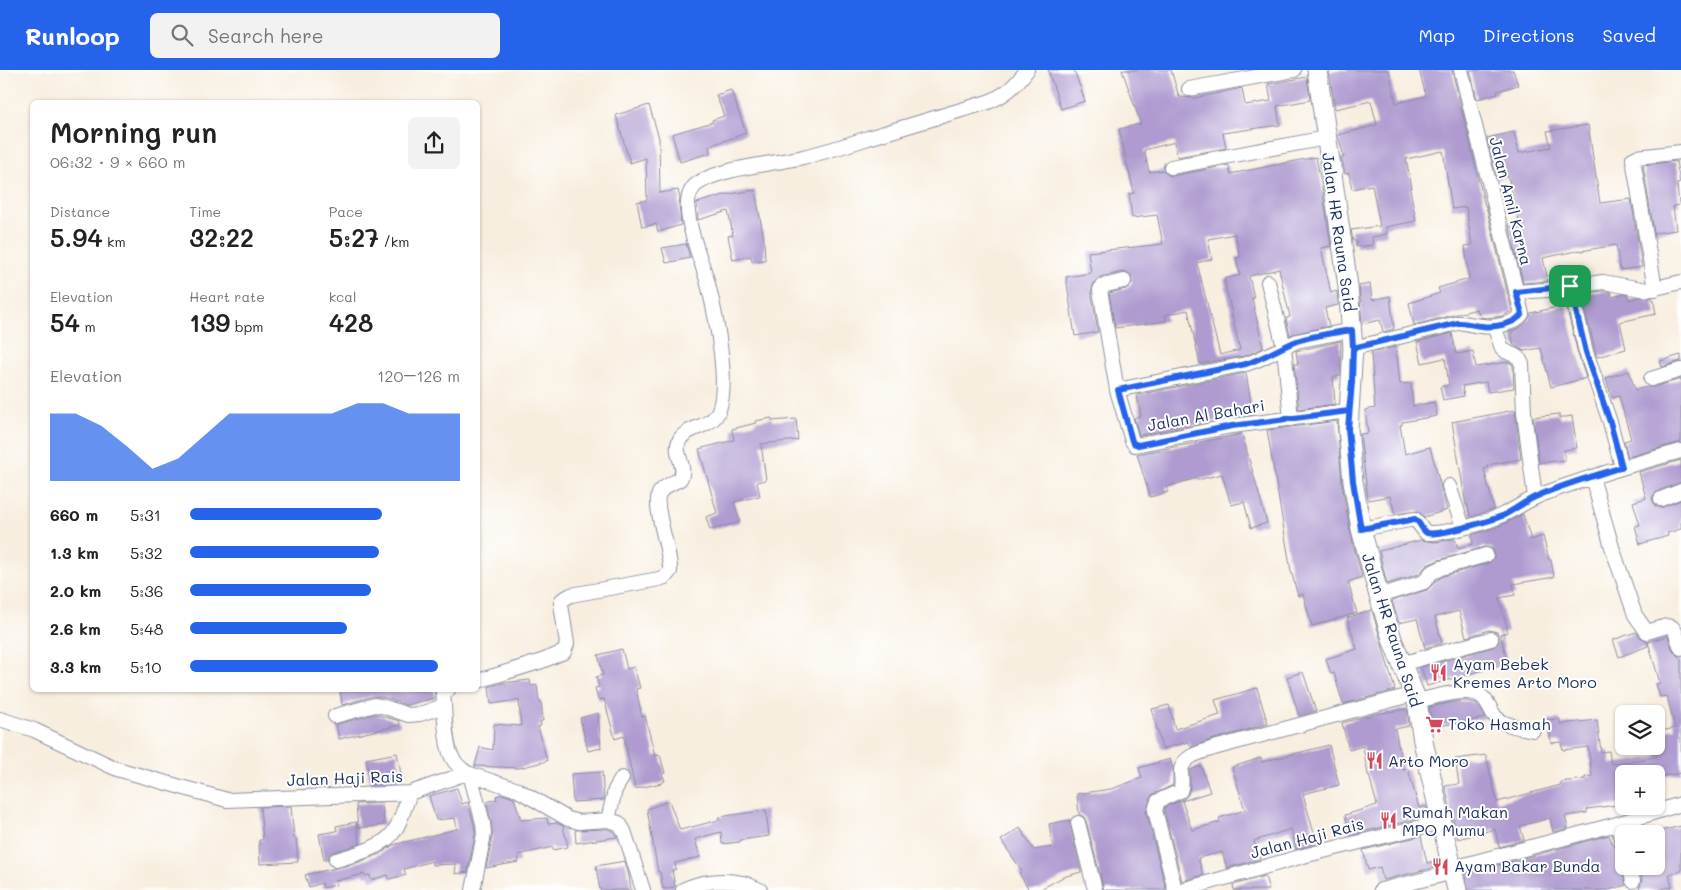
<!DOCTYPE html>
<meta charset="utf-8">
<style>
body{margin:0;font-family:Mali,sans-serif;background:#f2f2f2;color:#222;height:100vh;display:flex;flex-direction:column;font-size:19px;white-space:nowrap}
*{box-sizing:border-box;margin:0}
p{font-size:16px;color:#767676}
.icon{flex:none;width:28px;height:28px;fill:none;stroke:currentColor;stroke-width:2;stroke-linecap:round;stroke-linejoin:round}
.map{position:relative;flex:1;overflow:hidden}
.panel{position:absolute;left:30px;top:30px;width:450px;height:592px;display:flex;flex-direction:column;background:#fff;border-radius:8px;box-shadow:0 1px 4px #0004}
.panel>*{flex:none}
.tools{position:absolute;left:1615px;top:635px;display:grid;gap:10px}
.tools a{display:grid;place-items:center;width:50px;height:50px;border-radius:8px;background:#fff;box-shadow:0 1px 4px #0004;font-size:25px}
.pin{position:absolute;display:grid;place-items:center;width:42px;height:42px;color:#fff;margin:-21px;border-radius:10px;box-shadow:0 2px 8px #0006}
.round{display:grid;place-items:center;flex:none;width:52px;height:52px;border-radius:8px;background:#f2f2f2}
.overview{display:flex;align-items:center;justify-content:space-between;height:85px;padding:0 20px}
h1{font-size:28px;font-weight:600;line-height:38px}
.stats{display:grid;grid-template-columns:repeat(3,1fr);gap:8px;height:85px;padding:5px 20px}
.stats div{display:grid;align-content:center}
.stats b{font-size:25px;font-weight:600}
.stats small{font-size:14px;font-weight:400}
.stats p{font-size:14px}
.chart{height:140px;padding:10px 20px}
.chart p{display:flex;justify-content:space-between}
.chart svg{width:100%;height:90px;margin-top:5px;fill:#2563eb;opacity:.7}
ul{padding:0 20px;list-style:none;font-size:16px}
li{display:grid;grid-template-columns:80px 60px 1fr;align-items:center;height:38px}
li i{height:12px;border-radius:6px;background:#2563eb}
header{display:flex;align-items:center;gap:30px;box-sizing:border-box;height:70px;padding:0 25px;background:#2563eb;color:#fff}
header strong{font-size:24px}
nav{display:flex;gap:28px;margin-inline-start:auto;font-size:18px}
.search{width:350px;height:45px;background:#f2f2f2;display:flex;align-items:center;gap:12px;box-sizing:border-box;padding:0 18px;border-radius:8px;color:#767676;font-size:19px}
.map>svg:first-child{display:block}
.building{fill:#af9bd0;fill-rule:evenodd}
.lines{fill:none;stroke-linecap:round;stroke-linejoin:round}
.minor-casing{stroke:#8a8e9e;stroke-width:16}
.secondary-casing{stroke:#8a8e9e;stroke-width:21}
.minor{stroke:#fff;stroke-width:14}
.secondary{stroke:#fff;stroke-width:19}
.route-casing{stroke:#fff;stroke-width:10}
.route{stroke:#2563eb;stroke-width:6}
.labels{text-anchor:middle;stroke-width:4;stroke-linejoin:round;paint-order:stroke}
.street-label{font-size:16px;fill:#1b2f5e;stroke:#fff}
.poi-label{font-size:16px;fill:#1b2f5e;stroke:#fff;text-anchor:start}
</style>
<header>
<strong>Runloop</strong>
<div class="search"><svg class="icon" aria-label="search" viewBox="0 0 24 24"><circle cx="10" cy="10" r="6"/><path d="M15 15l6 6"/></svg>Search here</div>
<nav><a>Map</a><a>Directions</a><a>Saved</a></nav>
</header>
<div class="map">
<svg width="1681" height="820" viewBox="0 0 1681 820">
<rect width="100%" height="100%" fill="#fff"/>
<filter id="ink" filterUnits="userSpaceOnUse"><feTurbulence type="fractalNoise" baseFrequency=".02" numOctaves="2"/><feDisplacementMap in="SourceGraphic" scale="10" xChannelSelector="R" yChannelSelector="G"/><feConvolveMatrix kernelMatrix="1 2 1 2 8 2 1 2 1" color-interpolation-filters="sRGB"/></filter>
<filter id="wash" filterUnits="userSpaceOnUse"><feTurbulence type="fractalNoise" baseFrequency=".0096" numOctaves="4" result="noise"/><feDisplacementMap in="SourceGraphic" scale="20" xChannelSelector="R" yChannelSelector="G"/><feGaussianBlur stdDeviation="1.12" result="paint"/><feColorMatrix in="noise" values="0 0 0 0 0 0 0 0 0 0 0 0 0 0 0 0 0 1.4 0 .05"/><feComposite in="paint" operator="in"/></filter>
<g filter="url(#wash)">
<rect width="100%" height="100%" fill="#f8eedf"/>
<g id="blocks">
<!-- building -->
<path class="building" d="M1048,0H1074L1085,31L1061,39Z
M1122,0H1171L1179,27L1195,28L1242,18L1245,35L1271,31L1268,14L1307,7L1310,30L1277,36L1280,55L1223,63L1226,78L1177,87L1175,72L1144,80L1149,102L1163,100L1168,105L1172,106L1229,95L1230,104L1316,87L1322,117L1331,176L1321,178L1331,223L1337,221L1338,235L1325,238L1329,256L1290,265L1286,248L1290,247L1279,199L1249,206L1254,228H1252L1263,278L1244,286L1200,294L1188,240L1165,245L1166,251L1115,258L1109,223L1126,219L1132,213L1131,205L1123,202L1100,207L1094,212L1091,221L1098,262L1075,266L1066,207L1091,203L1088,182L1163,174L1157,145L1132,148L1129,124L1134,123L1119,59L1141,54ZM1235,164L1240,187L1236,188L1240,205L1224,209L1240,280L1220,285L1197,193L1212,189L1208,169Z
M1336,0H1389L1396,33L1426,26L1419,0H1452L1485,136H1486L1512,241L1502,246L1487,248L1480,247L1477,239L1414,255L1409,233L1440,223L1438,218L1469,209L1465,176L1472,175L1466,137L1452,139L1443,81L1406,89L1412,118L1410,119L1416,151L1386,157L1387,164L1372,167L1373,175L1356,177V171H1353L1351,160L1380,156L1372,115L1352,119L1349,103L1345,104L1341,87H1344L1338,65L1377,55L1371,31L1335,39L1329,2Z
M1470,0H1513L1518,15L1497,21L1498,23L1477,29Z
M731,20L746,63L709,76L710,83L680,92L672,64L713,52L712,50L724,46L716,25Z
M649,35L659,68L660,123L678,120L680,128L679,134L681,155L658,162L656,154L642,157L637,132L647,130L646,88L630,93L616,45Z
M1588,55L1600,133L1631,129L1642,197L1620,200L1616,175L1581,181V180L1543,188L1548,211L1523,213L1509,154L1519,152L1513,126L1508,106L1497,109L1487,68L1514,62L1519,83L1551,77L1547,61Z
M1676,91L1680,113L1677,114L1679,135L1673,136L1676,160L1654,163L1643,95Z
M755,120L764,170L765,190L752,191L751,186L733,190L728,166L733,165L728,141L698,150L697,133L724,125Z
M686,174L690,188L666,193L662,178Z
M1370,214L1372,230L1390,226L1394,259L1383,262L1380,250L1362,254L1359,216Z
M1603,221L1611,222L1612,227L1623,224L1628,225L1629,230L1639,227L1653,228L1656,244L1620,252L1626,279L1597,287L1581,224Z
M1566,235L1578,284L1586,308L1551,317L1541,278L1524,281L1514,275L1511,262L1525,254L1530,247L1531,243Z
M1452,263L1456,283L1458,284L1473,281L1476,297L1508,292L1512,294L1513,296L1514,318L1488,322L1486,312L1462,316L1464,326L1443,330L1440,317L1449,315L1445,288L1422,293L1417,272Z
M1341,271L1340,306L1333,307L1335,334L1299,339L1294,294H1298L1296,281Z
M1396,277L1400,314L1411,313L1413,336L1434,332L1437,346L1402,352V355H1400L1405,384L1430,377L1447,440L1424,447L1418,441L1395,444L1390,426L1368,430L1360,364L1368,363L1365,340L1375,338L1371,283Z
M1681,285V291L1662,297L1660,291Z
M1629,301L1635,320L1647,317H1654L1681,309V372L1628,387L1624,371L1631,369L1619,326L1612,328L1606,308Z
M1246,303L1253,345L1139,365L1134,348L1141,346L1137,325Z
M1515,340L1521,389L1487,395L1488,398L1484,399L1494,439L1471,447L1467,434L1466,435L1452,352Z
M1559,344V348L1572,346L1577,378L1564,380L1565,390L1539,393L1533,347Z
M772,348V351L796,349L798,370L761,374L766,410L757,412L760,426L734,432L740,452L710,460L706,447L717,443L699,379L734,370L732,359L756,353L755,351Z
M1337,351L1342,413L1350,461L1362,507L1348,512L1357,543L1312,556L1303,524L1298,526L1291,501L1267,360Z
M1242,364L1267,453L1251,458L1244,432L1231,435L1222,404L1197,410V408L1166,417L1168,422L1150,427L1137,384Z
M1681,390V412L1658,421L1654,424L1652,428L1655,436L1660,438L1681,430V459L1667,463L1668,466L1640,474L1635,456L1640,455L1633,432L1646,428L1639,402Z
M1523,444L1531,470L1543,466L1549,490H1551L1554,507L1513,514L1515,525L1499,528L1508,562L1500,564L1508,593L1427,616L1421,597L1493,577L1499,572V566L1497,562L1489,560L1466,567L1459,541L1435,547L1442,573L1425,578L1417,549L1399,553L1392,531L1427,520L1437,510L1444,506L1489,493L1494,488V482L1492,478L1484,477L1439,490L1427,495L1419,504L1387,514L1379,481L1421,470L1435,472L1455,469L1458,478L1473,474L1472,465L1500,456Z
M1372,540L1395,620L1343,634L1334,603L1331,604L1326,589L1357,579L1347,548Z
M1636,562L1640,567L1646,570L1648,576L1619,587L1613,570Z
M1668,566L1673,581L1681,589V703L1656,707V704H1624V734L1587,739V743L1565,746L1568,758L1553,762L1550,748L1520,756L1524,770L1499,777L1495,759L1458,769L1445,716L1459,714L1455,689L1486,685L1497,732L1561,715L1560,712L1585,709V707L1592,706L1588,677L1563,680L1561,672L1551,673L1548,650L1560,649V654L1597,650L1601,682L1609,681L1611,694L1657,687L1655,677H1660L1657,662L1675,658L1667,626L1660,627L1656,614L1660,613L1648,572Z
M622,579L627,599L634,597L640,618L636,619L642,647L645,646L655,686L660,685L665,703L662,704L665,711L661,713L635,719L624,666L615,669L604,629L598,630L595,618L599,617L596,607L603,605L598,585Z
M1303,602L1316,641L1299,646L1287,607Z
M530,610L531,616L537,615L539,631H541L543,651H540L541,656H538L547,691L519,698L475,696L480,677L493,680L494,654L521,656L519,630L491,634L489,617L502,613Z
M1257,618L1268,654L1211,670L1191,677L1189,672L1162,679L1152,639L1169,635L1175,659L1220,645L1215,630Z
M340,620H435V628L406,635L387,628L373,626L342,635Z
M1459,631H1467L1476,633L1486,648L1432,657L1429,637Z
M1407,639L1409,656L1395,659L1403,700L1408,699L1419,738L1426,736L1429,746L1350,765L1345,745L1377,735L1369,705H1368L1363,676L1349,680L1342,653L1375,644Z
M598,643L601,678L588,681L580,648Z
M375,644L399,651L400,655L339,669L336,654Z
M1329,675L1339,715L1303,724L1317,774L1296,779L1291,759L1254,771L1260,789L1227,798L1222,782L1198,788L1203,805L1182,811L1164,740L1165,737L1184,729L1188,725L1190,717V700L1201,696L1210,722L1182,731L1192,760L1220,752L1219,748L1245,740L1232,697L1261,688L1262,692Z
M397,683L402,709L370,715L366,689Z
M1170,689L1173,698V715L1152,725L1146,742L1166,819L1160,820H1104L1086,751L1084,747L1079,744L1077,724L1111,719L1142,708L1139,698Z
M602,702L604,730L573,732L571,704Z
M457,718L462,734L468,732L474,755L475,764L468,802L455,804L456,794L432,795V791L404,799L406,805L389,809L388,805L371,810L370,805L365,806L364,804L335,811L336,815L323,818L322,813L309,817L305,805L354,794L380,784L393,775L457,759L455,748L436,750L429,726Z
M502,724L514,728L521,750L547,748L548,754L557,753L563,756L568,777L553,780V777L518,785L519,792L486,798L493,763L491,751L487,732L497,729L496,726Z
M669,731L680,760L719,750V747L766,740L769,766L740,770V772L722,774L721,762L695,769L700,787L675,793L676,799L672,800L675,817L663,819L660,802H658L647,739Z
M382,733L384,755L358,758L356,734Z
M291,736L294,768H296L298,792L260,794L259,770H263L260,737Z
M1070,750V755L1081,802L1063,807L1039,820H1029L1019,803L1022,801L1001,770L1020,758L1034,780L1053,777L1049,754Z
M356,752L360,774L333,782L329,784L327,790H324L319,764L337,761L336,756Z
M1681,756V801L1669,804L1672,817L1658,820H1639L1642,809L1638,796H1656V762Z
M607,759L613,761L617,767L576,773L575,760Z
M1609,765L1612,773H1613L1618,784L1624,787L1620,798L1626,815L1609,820H1468L1465,804Z
M1421,766L1427,793L1439,790L1440,796L1383,810L1380,797L1368,800L1363,780Z
M625,791L629,806L631,820H600L596,796Z
M1265,806L1269,820H1234L1233,815Z"/>
</g>
</g>
<g filter="url(#ink)">
<use href="#blocks" fill-opacity="0" stroke="#8a8e9e" stroke-width="1"/>
<g class="lines">
<defs>
<path id="minor" d="M1189,19L1294,0
M1171,97L1326,68
M1124,211L1102,216L1100,220L1117,320L1132,371L1135,375L1232,356L1349,341
M1268,212L1284,277L1291,349
M1570,216L1586,282L1610,352L1622,397
M1655,219L1633,89L1637,87L1681,82
M1516,222L1547,220L1603,212L1647,220L1681,212
M1494,256L1502,278L1507,282L1518,287L1522,294L1524,343L1535,427
M1353,278L1458,253C1467,252 1473,256 1482,256C1494,258 1515,254 1522,244L1461,0
M1651,309L1681,300
M1117,320L1246,294L1257,290L1297,271L1352,260
M1592,407L1612,477L1635,545L1647,562L1667,556L1672,557L1675,561L1681,578
M1449,416L1463,457
M1661,429L1681,421
M1361,459L1415,449L1426,463C1446,464 1487,453 1504,444C1516,439 1526,431 1538,426C1585,408 1633,394 1681,381
M1379,526L1424,512L1431,503L1441,498L1486,485
M1401,594L1491,569
M478,611L542,591L564,582L567,574L561,534L562,530L571,525L659,509L665,507L670,501C672,484 651,433 660,422C664,416 673,413 680,409C688,396 672,383 680,369C688,357 706,358 715,347C733,324 715,242 708,214C703,191 673,131 697,114C718,98 775,94 803,87C825,82 847,75 868,68C908,56 948,44 988,32C1006,25 1016,15 1027,0
M448,620L443,622C445,639 444,675 453,689C456,695 462,699 467,703
M1417,631C1432,628 1467,616 1481,626C1488,631 1490,639 1494,645C1502,656 1521,657 1533,660
M335,646L375,635L385,637L408,645L420,644L444,636
M0,649L34,660L117,699L227,730L410,723L467,703L518,720L568,749L579,752L608,750L619,753L624,761L643,820
M470,704L483,753L484,764L473,820
M608,750L615,720L622,708
M1078,753L1095,820
M1617,754L1624,778
M336,790C354,785 385,777 395,760C402,749 405,735 410,723
M1629,796L1633,811
M1453,798L1617,754L1681,734
M683,820C700,811 724,809 742,813C748,814 754,818 760,820
M1175,820L1155,740L1158,731L1180,721C1183,715 1181,709 1181,702C1181,686 1202,682 1214,678L1414,624
M1182,820L1307,785L1442,752
M1381,820L1454,802"/>
<path id="secondary" d="M1317,0L1348,216L1353,278L1348,359L1353,411L1361,459L1379,526L1393,572L1417,631L1423,671L1457,820"/>
</defs>
<!-- minor casing -->
<use href="#minor" class="minor-casing"/>
<!-- secondary casing -->
<use href="#secondary" class="secondary-casing"/>
<!-- minor -->
<use href="#minor" class="minor"/>
<!-- secondary -->
<use href="#secondary" class="secondary"/>
</g>
</g>
<g class="lines" filter="url(#ink)">
<defs>
<path id="route" d="M1570,216L1516,222L1522,244C1515,254 1494,258 1482,256C1473,256 1467,252 1458,253L1353,278L1352,312L1349,341L1232,356L1138,375L1133,373L1132,371L1118,320L1246,294C1264,288 1279,278 1297,271C1314,265 1334,263 1352,260L1353,278L1352,312L1348,359L1353,411L1361,459L1415,449C1420,452 1422,461 1427,463C1439,466 1489,451 1502,446C1513,441 1524,432 1535,427C1563,414 1594,406 1622,397L1610,352L1586,282L1570,216"/>
</defs>
<!-- route casing -->
<use href="#route" class="route-casing"/>
<!-- route -->
<use href="#route" class="route"/>
</g>
<!-- icons -->
<defs>
<symbol id="restaurant-bare" viewBox="-9 -9 18 18"><path d="M-5-6h1v4h1v-4h1v4h1v-4h1v5L-1.5 .5V6h-2V.5L-5-1ZM5-6V6H3V1.5H1.5Q1.5-4 5-6Z" fill="#d1495b" stroke="#fff" stroke-width="2.5" paint-order="stroke"/></symbol>
<symbol id="supermarket-bare" viewBox="-9 -9 18 18"><path d="M-6-5.5h2.5l.6 2H6L4.5 2H-2.5L-4.4-4H-6ZM-1.5 3.2a1.3 1.3 0 1 0 .1 0ZM3 3.2a1.3 1.3 0 1 0 .1 0Z" fill="#d1495b" stroke="#fff" stroke-width="2.5" paint-order="stroke"/></symbol>
</defs>
<g fill-rule="evenodd">
<use href="#restaurant-bare" x="1426" y="590" width="25" height="25"/>
<use href="#supermarket-bare" x="1422" y="642" width="25" height="25"/>
<use href="#restaurant-bare" x="1362" y="678" width="25" height="25"/>
<use href="#restaurant-bare" x="1376" y="738" width="25" height="25"/>
<use href="#restaurant-bare" x="1428" y="784" width="25" height="25"/>
</g>
<g class="labels">
<!-- street labels -->
<g class="street-label">
<text transform="translate(1511 131) rotate(76)" y="6">Jalan Amil Karna</text>
<text transform="translate(1339 162) rotate(82)" y="6">Jalan HR Rauna Said</text>
<text transform="translate(1206 345) rotate(-10)" y="6">Jalan Al Bahari</text>
<text transform="translate(1392 560) rotate(72)" y="6">Jalan HR Rauna Said</text>
<text transform="translate(345 708) rotate(-2)" y="6">Jalan Haji Rais</text>
<text transform="translate(1307 768) rotate(-15)" y="6">Jalan Haji Rais</text>
</g>
<!-- poi labels -->
<g class="poi-label">
<text x="1453" y="600">Ayam Bebek<tspan x="1453" dy="18">Kremes Arto Moro</tspan></text>
<text x="1448" y="660">Toko Hasmah</text>
<text x="1388" y="697">Arto Moro</text>
<text x="1402" y="748">Rumah Makan<tspan x="1402" dy="18">MPO Mumu</tspan></text>
<text x="1454" y="802">Ayam Bakar Bunda</text>
</g>
</g>
</svg>
<div class="tools">
<a><svg class="icon" aria-label="layers" viewBox="0 0 24 24"><path d="M12 4l9 5-9 5-9-5zM3 14l9 5 9-5"/></svg></a>
<a>+</a>
<a>−</a>
</div>
<div class="pin" style="left:1570px;top:216px;background:#1e9e55"><svg class="icon" aria-label="arrive" viewBox="0 0 24 24"><path d="M6 21V4h12l-3 4 3 4H6"/></svg></div>
<section class="panel">
<div class="overview"><div><h1>Morning run</h1><p>06:32 · 9 × 660 m</p></div><a class="round"><svg class="icon" aria-label="share" viewBox="0 0 24 24"><path d="M12 15V3M7 8l5-5 5 5M5 13v7h14v-7"/></svg></a></div>
<div class="stats">
<div><p>Distance</p><b>5.94<small> km</small></b></div>
<div><p>Time</p><b>32:22</b></div>
<div><p>Pace</p><b>5:27<small> /km</small></b></div>
</div>
<div class="stats">
<div><p>Elevation</p><b>54<small> m</small></b></div>
<div><p>Heart rate</p><b>139<small> bpm</small></b></div>
<div><p>kcal</p><b>428</b></div>
</div>
<div class="chart"><p><span>Elevation</span>120–126 m</p>
<svg viewBox="0 0 160 44" preserveAspectRatio="none"><path d="M0 44V11L10 11L20 17L30 27L40 38L50 33L60 22L70 11L80 11L90 11L100 11L110 11L120 6L130 6L140 11L150 11L160 11V44z"/></svg>
</div>
<ul>
<li><b>660 m</b>5:31<i style="width:71%"></i></li>
<li><b>1.3 km</b>5:32<i style="width:70%"></i></li>
<li><b>2.0 km</b>5:36<i style="width:67%"></i></li>
<li><b>2.6 km</b>5:48<i style="width:58%"></i></li>
<li><b>3.3 km</b>5:10<i style="width:92%"></i></li>
</ul>
</section>
</div>
